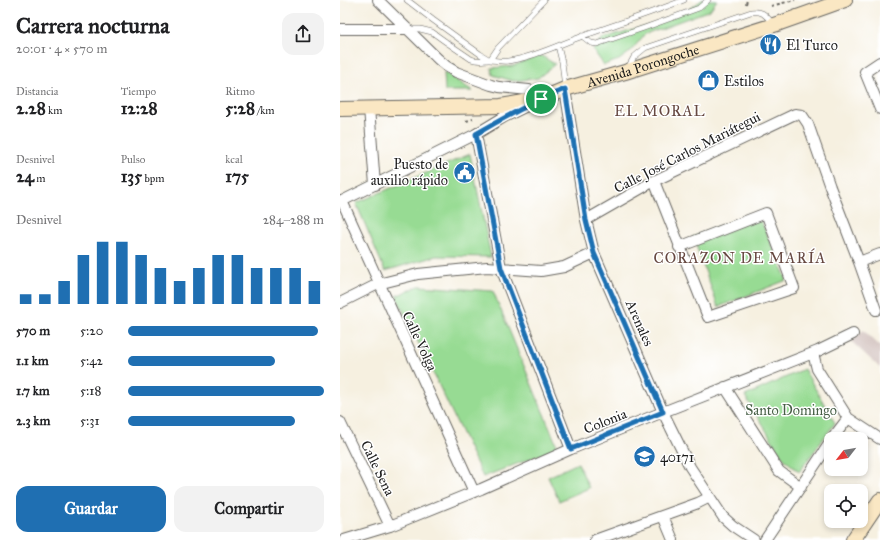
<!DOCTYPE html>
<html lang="es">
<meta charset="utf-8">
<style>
body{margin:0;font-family:"IM FELL Great Primer",serif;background:#f2f2f2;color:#202124;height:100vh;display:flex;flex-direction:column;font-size:15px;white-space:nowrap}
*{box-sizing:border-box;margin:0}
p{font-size:13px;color:#757577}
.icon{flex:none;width:22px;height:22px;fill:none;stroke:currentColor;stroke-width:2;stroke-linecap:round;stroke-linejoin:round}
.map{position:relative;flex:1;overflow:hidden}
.sheet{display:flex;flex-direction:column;background:#fff;width:340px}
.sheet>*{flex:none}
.needle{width:26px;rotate:239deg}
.tools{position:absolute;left:484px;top:432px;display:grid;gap:8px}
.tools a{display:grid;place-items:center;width:44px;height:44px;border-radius:8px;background:#fff;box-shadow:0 2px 6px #0003;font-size:20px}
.pin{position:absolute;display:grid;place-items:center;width:34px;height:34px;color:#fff;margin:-17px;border:2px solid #fff;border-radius:50%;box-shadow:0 1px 4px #0007}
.round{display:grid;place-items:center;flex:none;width:42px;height:42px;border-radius:12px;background:#f2f2f2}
.head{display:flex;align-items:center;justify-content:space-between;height:68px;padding:0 16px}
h1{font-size:22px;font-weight:800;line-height:30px}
.metrics{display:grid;grid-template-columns:repeat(3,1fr);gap:6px;height:68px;padding:4px 16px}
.metrics div{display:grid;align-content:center}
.metrics b{font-size:17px;font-weight:800}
.metrics small{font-size:11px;font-weight:400}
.metrics p{font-size:11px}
.chart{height:112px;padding:8px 16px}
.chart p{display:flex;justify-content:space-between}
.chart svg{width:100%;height:72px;margin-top:4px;stroke:#1f6fb2;stroke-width:6}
.primary-button{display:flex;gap:8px;margin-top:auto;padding:8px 16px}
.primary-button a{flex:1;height:46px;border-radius:12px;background:#1f6fb2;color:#fff;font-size:16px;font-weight:800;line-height:46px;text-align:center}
.primary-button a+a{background:#f2f2f2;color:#202124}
ul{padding:0 16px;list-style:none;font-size:13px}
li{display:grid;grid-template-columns:64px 48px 1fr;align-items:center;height:30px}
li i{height:10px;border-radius:5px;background:#1f6fb2}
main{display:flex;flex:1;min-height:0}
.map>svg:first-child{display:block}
.industrial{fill:#d0c0bc}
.green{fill:#97db93;stroke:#5a7c58}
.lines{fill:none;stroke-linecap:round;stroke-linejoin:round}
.service-casing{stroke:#686661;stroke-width:6}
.minor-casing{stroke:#686661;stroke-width:12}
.secondary-casing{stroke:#686661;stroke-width:16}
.path{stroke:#686661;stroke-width:2;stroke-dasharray:3 3;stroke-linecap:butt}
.service{stroke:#fff;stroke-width:5}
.minor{stroke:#fff;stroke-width:10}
.secondary{stroke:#fae7c3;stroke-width:14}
.route-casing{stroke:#fff;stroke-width:8}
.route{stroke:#1f6fb2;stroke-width:5}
.labels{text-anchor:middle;stroke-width:3;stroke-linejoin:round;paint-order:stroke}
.poi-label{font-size:14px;fill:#1c1c1c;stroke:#fff;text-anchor:start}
.street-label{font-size:14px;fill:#1c1c1c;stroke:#fff}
.park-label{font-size:14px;fill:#475f46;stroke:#fff}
.neighbourhood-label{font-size:15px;letter-spacing:1px;fill:#664841;stroke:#fff}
</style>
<main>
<section class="sheet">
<div class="head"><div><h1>Carrera nocturna</h1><p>20:01 · 4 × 570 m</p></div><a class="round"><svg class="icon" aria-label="share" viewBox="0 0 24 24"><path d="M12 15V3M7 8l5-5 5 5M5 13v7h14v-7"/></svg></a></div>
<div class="metrics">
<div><p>Distancia</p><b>2.28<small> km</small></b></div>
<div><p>Tiempo</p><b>12:28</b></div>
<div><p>Ritmo</p><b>5:28<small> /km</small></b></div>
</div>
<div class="metrics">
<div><p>Desnivel</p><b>24<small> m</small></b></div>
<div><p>Pulso</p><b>135<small> bpm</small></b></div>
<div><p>kcal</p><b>175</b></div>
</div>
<div class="chart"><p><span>Desnivel</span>284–288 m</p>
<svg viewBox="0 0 160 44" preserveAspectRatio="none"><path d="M5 44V38M15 44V38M25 44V30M35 44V14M45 44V6M55 44V6M65 44V14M75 44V22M85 44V30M95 44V22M105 44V14M115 44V14M125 44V22M135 44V22M145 44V22M155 44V30"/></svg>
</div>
<ul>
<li><b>570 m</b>5:20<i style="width:97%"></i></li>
<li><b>1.1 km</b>5:42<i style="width:75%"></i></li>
<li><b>1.7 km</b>5:18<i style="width:100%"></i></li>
<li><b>2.3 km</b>5:31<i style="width:85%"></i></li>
</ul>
<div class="primary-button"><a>Guardar</a><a>Compartir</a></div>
</section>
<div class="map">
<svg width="540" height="540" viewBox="0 0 540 540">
<rect width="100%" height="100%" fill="#fff"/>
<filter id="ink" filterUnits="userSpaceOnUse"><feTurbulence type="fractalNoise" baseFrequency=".025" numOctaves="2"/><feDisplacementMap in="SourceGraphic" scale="8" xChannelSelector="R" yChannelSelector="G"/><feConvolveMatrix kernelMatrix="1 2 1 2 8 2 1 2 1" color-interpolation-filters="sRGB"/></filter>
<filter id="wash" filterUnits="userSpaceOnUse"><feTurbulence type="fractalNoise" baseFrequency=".012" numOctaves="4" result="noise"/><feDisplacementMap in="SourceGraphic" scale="16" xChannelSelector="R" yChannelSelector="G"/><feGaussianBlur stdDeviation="0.9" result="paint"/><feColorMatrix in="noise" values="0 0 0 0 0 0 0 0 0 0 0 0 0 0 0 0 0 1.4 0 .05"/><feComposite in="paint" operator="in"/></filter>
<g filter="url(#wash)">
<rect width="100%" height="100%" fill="#f6f0e0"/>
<!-- industrial -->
<path class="industrial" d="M523,330L540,346V368L512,342Z"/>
<!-- green -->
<path class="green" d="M362,0H377L370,10L305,34L290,52L279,60L264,65L253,50L263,38L318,22L346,11Z
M200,55L215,64L198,78L173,81L153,75L151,68L173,66Z
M104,72L133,91H105Z
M130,154L151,257L96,256L45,271L16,203Z
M417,212L447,280L378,307L353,237Z
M79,286L153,291L218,448L143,477L56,296Z
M464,369L495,423L459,472L443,458L405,396Z
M238,463L249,488L219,501L208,477Z"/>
</g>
<g filter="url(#ink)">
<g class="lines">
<defs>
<path id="service" d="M67,0L93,20L140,54L150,60
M68,29H80L92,32L106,42L131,59C138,62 143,60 149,60C155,60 162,62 168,61C194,57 218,45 243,36C277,24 311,13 344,0
M242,36L251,43L257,44L304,28L359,8L366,2L368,0
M218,46L222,62L225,88
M150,60L158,48L204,0
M288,68L294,57L305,48L411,12C423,10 426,16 433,24"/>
<path id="minor" d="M0,29H67
M540,62L525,72L540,109
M225,89L246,220L254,253L323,412L350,467L383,517L393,526L414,540
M29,108L35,185
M136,134L161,268L231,449
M314,181L368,317L454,288L426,213L339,247
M0,201H2L134,492
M0,202L136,134L164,117L201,99L192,92L189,90L159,87L151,85L116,72L106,66L98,59L38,0
M246,220L314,181L455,114L462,115L468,124L490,187L519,262L536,310
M519,262L540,254
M0,303L38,284L78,274L147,267L201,271L224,267L254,253
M473,353L477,369L508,418L540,439
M385,387L439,471L461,487
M0,422L50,526
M492,439L508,418
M323,516L333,540
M4,540L50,526L141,489L231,449L323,412L478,351L513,334
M255,540L358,503L370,497
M425,540L491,441"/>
<g id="secondary">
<path id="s1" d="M0,109L161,106L201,99L225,89L285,72L440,23L505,0"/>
<path d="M513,540L540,500"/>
</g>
</defs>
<!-- service casing -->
<use href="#service" class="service-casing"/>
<!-- minor casing -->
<use href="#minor" class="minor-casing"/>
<!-- secondary casing -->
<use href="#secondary" class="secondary-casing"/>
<!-- path -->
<path class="path" d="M406,4L407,0
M431,6L455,0
M126,121L133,119"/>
<!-- service -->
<use href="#service" class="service"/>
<!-- minor -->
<use href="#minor" class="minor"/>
<!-- secondary -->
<use href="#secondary" class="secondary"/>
</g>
</g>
<g class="lines" filter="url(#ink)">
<defs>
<path id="route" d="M225,89L246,220L254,253L323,412L231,449L161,268L136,134C165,117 194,101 225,89Z"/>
</defs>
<!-- route casing -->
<use href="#route" class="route-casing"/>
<!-- route -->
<use href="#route" class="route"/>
</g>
<!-- icons -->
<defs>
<symbol id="restaurant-disc" viewBox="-11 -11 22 22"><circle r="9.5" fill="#1f6fb2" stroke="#fff"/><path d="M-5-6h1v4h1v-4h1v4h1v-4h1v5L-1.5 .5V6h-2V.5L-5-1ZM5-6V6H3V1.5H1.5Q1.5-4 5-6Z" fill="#fff"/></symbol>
<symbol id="shop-disc" viewBox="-11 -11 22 22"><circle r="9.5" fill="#1f6fb2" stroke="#fff"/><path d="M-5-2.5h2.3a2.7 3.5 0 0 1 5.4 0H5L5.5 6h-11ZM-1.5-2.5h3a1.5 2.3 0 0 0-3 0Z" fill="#fff"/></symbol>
<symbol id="civic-disc" viewBox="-11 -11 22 22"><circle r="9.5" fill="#1f6fb2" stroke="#fff"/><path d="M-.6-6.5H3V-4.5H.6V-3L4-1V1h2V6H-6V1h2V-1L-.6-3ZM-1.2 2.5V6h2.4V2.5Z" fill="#fff"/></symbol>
<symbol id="school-disc" viewBox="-11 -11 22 22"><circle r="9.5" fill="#1f6fb2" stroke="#fff"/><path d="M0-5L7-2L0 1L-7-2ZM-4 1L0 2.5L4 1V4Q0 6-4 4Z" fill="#fff"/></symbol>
</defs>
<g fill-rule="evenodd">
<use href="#restaurant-disc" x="418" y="32" width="25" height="25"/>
<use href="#shop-disc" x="356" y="68" width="25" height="25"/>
<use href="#civic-disc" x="112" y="160" width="25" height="25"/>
<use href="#school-disc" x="292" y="444" width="25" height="25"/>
</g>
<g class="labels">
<!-- poi labels -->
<g class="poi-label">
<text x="446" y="50">El Turco</text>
<text x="384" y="86">Estilos</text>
<text x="108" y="169" text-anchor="end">Puesto de<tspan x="108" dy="16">auxilio rápido</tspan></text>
<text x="320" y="462">40171</text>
</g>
<!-- street labels -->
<g class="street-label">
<text dy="5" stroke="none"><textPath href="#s1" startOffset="309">Avenida Porongoche</textPath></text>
<text transform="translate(347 152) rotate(-27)" y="5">Calle José Carlos Mariátegui</text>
<text transform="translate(300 323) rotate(66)" y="5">Arenales</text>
<text transform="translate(80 341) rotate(65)" y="5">Calle Volga</text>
<text transform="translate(265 421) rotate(-22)" y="5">Colonia</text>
<text transform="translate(38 468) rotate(64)" y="5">Calle Sena</text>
</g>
<!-- park labels -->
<g class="park-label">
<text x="451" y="415">Santo Domingo</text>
</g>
<!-- neighbourhood labels -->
<g class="neighbourhood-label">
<text x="320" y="116">EL MORAL</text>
<text x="400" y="263">CORAZON DE MARÍA</text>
</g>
</g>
</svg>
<div class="tools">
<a><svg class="needle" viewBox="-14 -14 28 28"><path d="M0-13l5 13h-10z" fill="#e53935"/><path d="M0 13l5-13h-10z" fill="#757577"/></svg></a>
<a><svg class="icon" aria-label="locate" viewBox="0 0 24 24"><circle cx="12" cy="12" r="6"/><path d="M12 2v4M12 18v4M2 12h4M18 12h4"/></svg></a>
</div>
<div class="pin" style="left:201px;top:99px;background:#1e9e55"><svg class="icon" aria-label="arrive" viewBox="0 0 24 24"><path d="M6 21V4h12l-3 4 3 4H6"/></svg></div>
</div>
</main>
